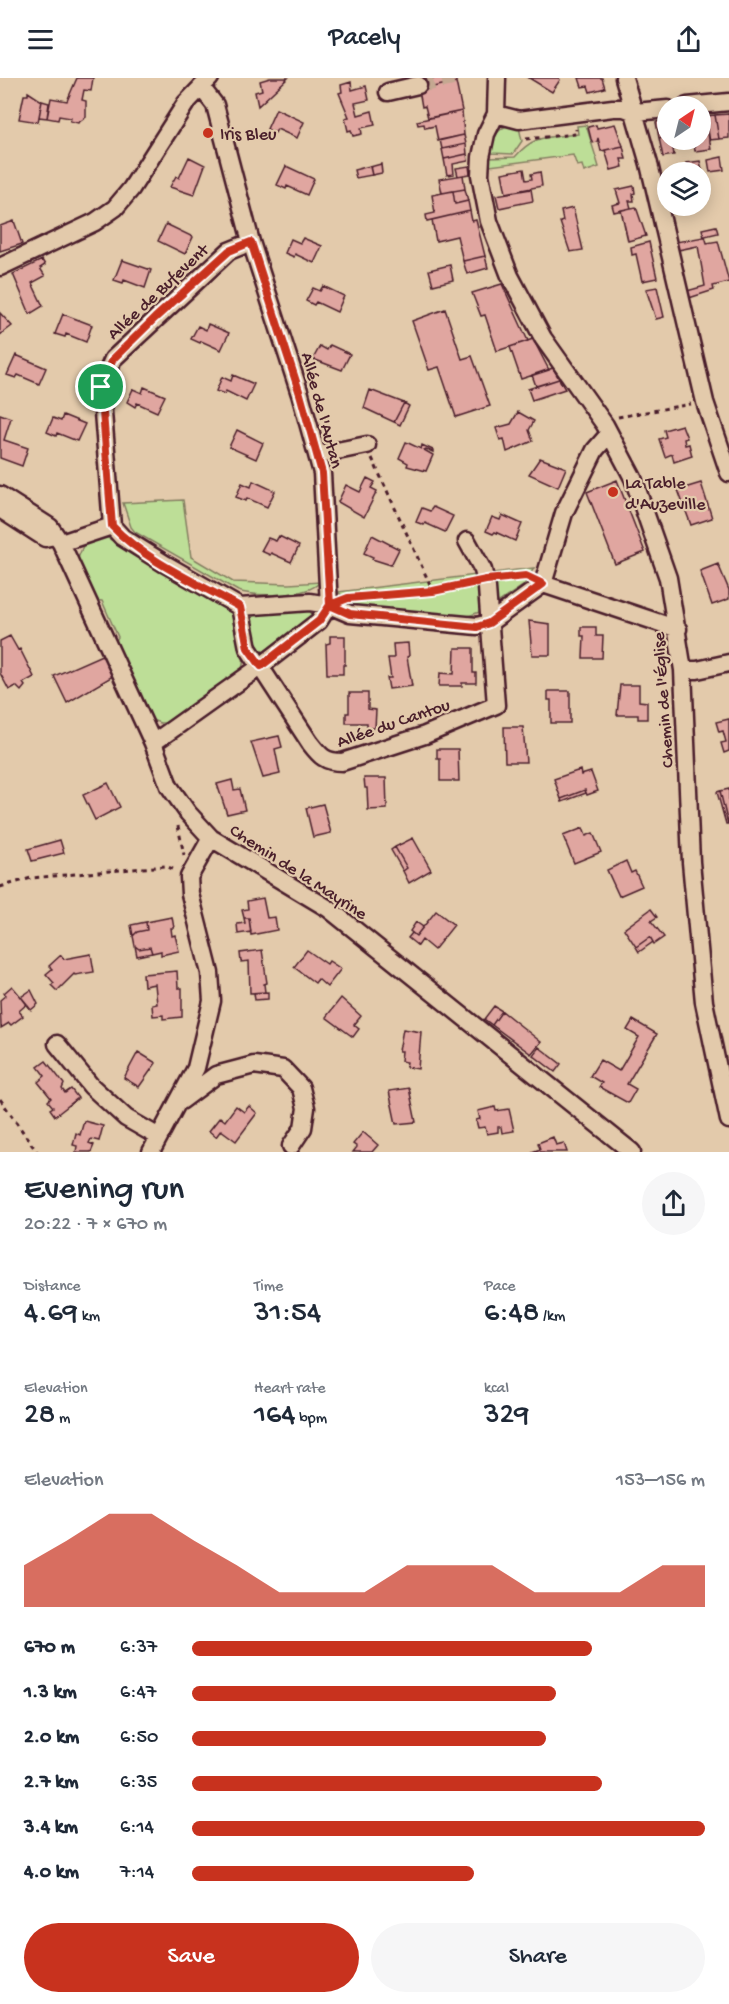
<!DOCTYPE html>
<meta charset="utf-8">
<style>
body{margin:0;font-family:"Gochi Hand",sans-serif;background:#f6f6f7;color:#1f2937;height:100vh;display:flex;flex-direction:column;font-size:22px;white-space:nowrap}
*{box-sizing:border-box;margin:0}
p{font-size:20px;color:#747a83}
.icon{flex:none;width:33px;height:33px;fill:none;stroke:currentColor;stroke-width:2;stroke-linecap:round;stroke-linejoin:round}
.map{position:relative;height:1074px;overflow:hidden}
.panel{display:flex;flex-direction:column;background:#fff;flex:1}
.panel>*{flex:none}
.needle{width:39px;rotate:35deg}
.tools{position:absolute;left:657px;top:18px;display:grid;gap:12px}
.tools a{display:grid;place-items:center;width:54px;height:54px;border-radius:50%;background:#fff;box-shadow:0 3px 15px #0003;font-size:30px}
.pin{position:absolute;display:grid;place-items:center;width:51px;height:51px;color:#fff;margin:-26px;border:3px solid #fff;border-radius:50%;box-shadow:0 2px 6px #0007}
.round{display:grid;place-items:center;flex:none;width:63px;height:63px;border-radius:32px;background:#f6f6f7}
.overview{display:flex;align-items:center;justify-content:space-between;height:102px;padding:0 24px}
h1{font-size:33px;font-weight:600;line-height:45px}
.figures{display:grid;grid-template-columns:repeat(3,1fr);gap:9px;height:102px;padding:6px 24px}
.figures div{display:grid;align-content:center}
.figures b{font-size:30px;font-weight:600}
.figures small{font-size:16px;font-weight:400}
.figures p{font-size:16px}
.chart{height:168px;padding:12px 24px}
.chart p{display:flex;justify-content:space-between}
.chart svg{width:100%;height:108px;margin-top:6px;fill:#c8321e;opacity:.7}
.cta{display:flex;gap:12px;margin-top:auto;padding:12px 24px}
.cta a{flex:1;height:69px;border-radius:36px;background:#c8321e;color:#fff;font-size:24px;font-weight:600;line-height:69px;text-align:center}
.cta a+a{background:#f6f6f7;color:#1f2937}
ul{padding:0 24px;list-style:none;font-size:20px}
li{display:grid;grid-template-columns:96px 72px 1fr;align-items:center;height:45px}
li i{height:15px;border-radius:8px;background:#c8321e}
header{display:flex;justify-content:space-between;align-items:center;height:78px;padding:0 24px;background:#fff;font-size:27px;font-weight:600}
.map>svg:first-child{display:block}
.green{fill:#bdde97;stroke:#847e61;stroke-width:1.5}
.building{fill:#e0a6a0;stroke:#4a1f2b;stroke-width:1.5}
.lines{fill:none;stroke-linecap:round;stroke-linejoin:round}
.minor-tunnel{stroke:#c4a891;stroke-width:16;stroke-dasharray:16 8;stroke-linecap:butt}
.minor-casing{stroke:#4a1f2b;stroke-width:21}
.path{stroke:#4a1f2b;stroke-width:3;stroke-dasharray:4.5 4.5;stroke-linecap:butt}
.minor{stroke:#e3caab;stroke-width:16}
.route-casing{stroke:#fff;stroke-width:12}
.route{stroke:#c8321e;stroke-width:8}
.poi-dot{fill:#c8321e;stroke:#e3caab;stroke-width:2}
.labels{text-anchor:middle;stroke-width:4.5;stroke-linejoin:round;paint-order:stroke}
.poi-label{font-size:18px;fill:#4a1f2b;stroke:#e3caab;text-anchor:start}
.street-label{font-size:18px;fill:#4a1f2b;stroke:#e3caab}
</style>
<header><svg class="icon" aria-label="menu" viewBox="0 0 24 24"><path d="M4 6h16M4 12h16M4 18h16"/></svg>Pacely<svg class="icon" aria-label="share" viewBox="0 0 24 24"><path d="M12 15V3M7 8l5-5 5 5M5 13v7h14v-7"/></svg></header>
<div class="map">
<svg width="729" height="1074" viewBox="0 0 729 1074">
<rect width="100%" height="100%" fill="#e3caab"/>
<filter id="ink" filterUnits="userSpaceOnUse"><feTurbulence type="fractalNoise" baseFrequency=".0167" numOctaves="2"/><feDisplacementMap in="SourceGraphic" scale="12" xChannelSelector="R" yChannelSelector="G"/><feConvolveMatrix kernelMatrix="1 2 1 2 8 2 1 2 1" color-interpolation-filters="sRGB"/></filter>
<g filter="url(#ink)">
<!-- green -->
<path class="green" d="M586,47L599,89L584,94L582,87L577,88L573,77L490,88V80L515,79C536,55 548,60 578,56L577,48Z
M506,48L519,49L522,63L513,76L491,75C494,61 492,56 506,48Z
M183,422L191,479L233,504L289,506L320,504C307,519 257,519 238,513L135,454L131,449L123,425Z
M103,457L231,533C243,549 247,576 241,595L170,645H160L149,641L113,568L118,559L102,523L93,522L76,485L85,463Z
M534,490L524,507L490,530L466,539L359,531L338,514Z
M309,530L312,537L310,542L267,575L253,569L248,540L251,535Z"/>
<!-- building -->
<path class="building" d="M93,0L91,13L84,12L82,22L86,23V39L78,45L70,43L71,40L59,38L58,42L47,40L51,20L67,23L77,0Z
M270,0H288L258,28L255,14L262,12L260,3Z
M433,0H456V4L419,12L417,3Z
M529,0H559L560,2L552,14Z
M579,0H602L605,10L590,14L588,8L582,9Z
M351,4L352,12L366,8L369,22L355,25L358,37L372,33L375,47L361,50L362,56L353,58L351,52L348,53L345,40L349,39L339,15L342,14L341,7Z
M456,4L462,33L428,40L425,28L422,29L419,12Z
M28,14L42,23L38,44L19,41L24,17H28Z
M42,23L49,25L47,40L39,39Z
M276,31L304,44L297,60L277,51L275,55L267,51Z
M462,33L464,57L438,63L435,48L425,50L424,46L418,47L417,43Z
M729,36V60L719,61L715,37Z
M715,37L719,61L709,62L706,38Z
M706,38L711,71L695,73L694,68L690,69L689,62H700V39Z
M668,42V59L659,60L656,44Z
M615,46L623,68L601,73L598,60L597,64L593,65L591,61L588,49L596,47L597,50Z
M464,57L466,66L442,71L440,62Z
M668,59V62H678L680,70L673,71L674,77L663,79L659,60Z
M466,66L467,76L444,81L442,71Z
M623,68L626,81H621L623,89L611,92L605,72Z
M467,76L468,83L453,86L454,96L447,97L444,81Z
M189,79L205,87L194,117L170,109L176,98L179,100Z
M722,79L724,92L710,94L708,82Z
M700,83L703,96L688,94L686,85Z
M381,86L382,95L372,97L370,89Z
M286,88L314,101L307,117L287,108L286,111L277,107Z
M370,88L372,97L356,100L354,92Z
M469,88L470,96L458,98L456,90Z
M524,91L526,102L532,101L531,96L540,94L542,108L506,115L502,95Z
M463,97L465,111L442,115L439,101Z
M634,108L635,115L633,116L634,123H629L631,130L614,134L612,127L620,125L616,112Z
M465,111L468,123L455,126L453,113Z
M531,111L533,123L499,130L496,117Z
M453,113L455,126L468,123L470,133L427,143L426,137L435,135L432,117Z
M636,129L646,158L628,163L621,132Z
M573,130L583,172L570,174L560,144L563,143L561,133Z
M470,133L472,143L476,142L485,178L463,183L457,158L436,163L432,142Z
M14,143L22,166L0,173V148Z
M166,146L193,159L185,176L158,163Z
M716,148L718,155L705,158L707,165L718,163L729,204L713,208L714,212L689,220L687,213L705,208L698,168L678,172L676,164L704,159L702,151Z
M303,160L322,168L314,185L295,176L294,179L285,175L291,161L300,165Z
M649,164L657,200L642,203L636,176L632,177L631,169Z
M485,178L488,190L467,196L463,183Z
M42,182L45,187L40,190L45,198L32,205L43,228L30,236L13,196Z
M122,182L151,192L145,210L124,202L123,205L114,202Z
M450,187L453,202L433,207L429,192Z
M502,206L528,263L497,273L485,237L481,238L472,215Z
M323,208L344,218L337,234L316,224L314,227L306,223L313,210L320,213Z
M657,209L664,239L656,241L646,211Z
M445,231L462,281L472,278L490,328L456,339L439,289L429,292L412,243Z
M0,235L12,248L0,257Z
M63,236L92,247L86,264L66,256L65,259L55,256Z
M208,246L229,255L221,272L201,263L200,265L191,261L198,248L206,252Z
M533,261L549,292L521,301L510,269Z
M330,267L350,276L342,292L313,281L320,268L327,272Z
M16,277L46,290L39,306L18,297L16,300L7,297Z
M553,290L559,301L536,308L532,297Z
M233,297L254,306L246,323L226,313L225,316L216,313L222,299L231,303Z
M559,301L565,311L532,322L528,311Z
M144,309L165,318L157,334L137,325L135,329L127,324L133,311L142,315Z
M370,312L404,325L394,344L364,330Z
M404,325L409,328L400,347L394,344Z
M518,334L534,343L529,352L533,363L507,374L504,361L500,362L496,350L511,346Z
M0,336L11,340L4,362L28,370L22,388L0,380Z
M63,337L85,346L77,363L57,355L56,358L47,354L53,340L61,343Z
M682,347L687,360L684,361L685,367L689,366L692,378L674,384L672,376L665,379L659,361L666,359L664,352Z
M237,352L263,365L256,381L229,369Z
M406,364L421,371L422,367L433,372V374L426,371L424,372L433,377L426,393L407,388L408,385L399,380Z
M540,380L566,390L558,409L529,396Z
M367,400L375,404L371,410L377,413L364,439L338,424L346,407L360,414Z
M617,402L645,474L615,486L587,414Z
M253,403L275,413L267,429L247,420L246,423L236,419L242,405L251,409Z
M701,405L712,440L691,447L678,412Z
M433,429L453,438L445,454L425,445L424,447L416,444L422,430L430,433Z
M502,437L522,446L515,463L495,454L493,456L486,453L492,439L500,442Z
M372,457L399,471L391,487L372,481L373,479L364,475Z
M279,458L299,468L291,484L271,475L270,477L261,473L268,460L276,463Z
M718,486L729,512V521L712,527L700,493Z
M529,543L550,546V577H532Z
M581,549H596V558H603L602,580H583L584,558H581Z
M10,558L18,572L20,571L34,599L23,605L25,608L21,613L16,608L9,612L0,595V563Z
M330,558H345V587H343V596H327L326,566L330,565Z
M408,565L409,578L407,579L412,608L389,611L387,600H391L388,580H394L393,566Z
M455,570H473V595H476V605H462V608H439L440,595L454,596Z
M104,576L113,598L67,625L54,598Z
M620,607H639V623L647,624V641H638V637H617Z
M548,613H570V645H551V622H548Z
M349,615H368V631L376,632L375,650H367V645H346V635H349Z
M729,641V673L724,675L721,665L726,664L723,653L719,654L716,644Z
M504,649H523L526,684H505Z
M279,658L282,669L275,671L280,696L263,700L251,664Z
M437,671H458L459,703H440V681H437Z
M580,692L581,697L591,694L598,713L587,717L585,712L561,721L554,701Z
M364,700H386L387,731L368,732L367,710H365Z
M232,702L234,712L240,711L245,732L227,736L217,706Z
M108,705L120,729L95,742L83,717Z
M729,711V746H728L720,713Z
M585,712L586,715L562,724L561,721Z
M720,713L728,746H726L717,714Z
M323,726L331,755L313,759L306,730Z
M583,750L586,758L593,755L601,774L574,785L563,758Z
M413,760L431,792L409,805L403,793L407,790L395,769Z
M60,762L64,775L32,783L28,771Z
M395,769L407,790L403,793L391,772Z
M626,783L631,795L635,793L642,808L619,818L607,792Z
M263,820L267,840L275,839L277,852L251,857L249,840H244L242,832L248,831L247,823Z
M651,831L657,839L651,843L664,859L654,866L650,859L636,869L624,851Z
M436,833L454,847L434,872L422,862L418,868L408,860L412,855L416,858Z
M172,839L174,850H171L172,858L175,857L179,873L161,877V873L152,875L150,869L139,871L135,868L133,858L137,854L147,852L146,844Z
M244,840H249L251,854L238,856L237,846L245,845Z
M146,844L147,852L137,854L133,858L131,847Z
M416,844L423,849L416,858L410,853Z
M650,859L653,864L639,874L636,869Z
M135,868L139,871L150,869L152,875L137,878Z
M262,872L267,905L264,906L265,914L250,915L249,883L241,884L240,875Z
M307,872L327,886L329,883L341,891L327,909L318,901L315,905L294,889Z
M91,876L94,894L75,897L74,896L57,913L51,907L54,905L46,896L52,891L49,888L61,877L64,881Z
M177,893L178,910H182V939L163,941V937L153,938L152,927L157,926L155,906L144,908L143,896Z
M12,908L27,926L19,933L23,938L11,947L9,945L1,950L0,922L6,917L4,915Z
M31,912L38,926L31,932L21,919Z
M268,914V921L255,922L254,915Z
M341,920L361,938L354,947L359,951L353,959L326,939Z
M494,928L502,933L492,947L484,941Z
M502,933L541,964L531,976L492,947Z
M633,942L657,956L627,1006L636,1011L628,1025L599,1009L602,1005L590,998L600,982L619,993L639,959L627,952Z
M403,951L421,954L418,991L406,989L407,984L401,983L402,973H399Z
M539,969L561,986L555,994L533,977Z
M138,974L156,985L139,1009L124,1000Z
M46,983L64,1006L62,1011L65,1015L71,1011L78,1020L55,1038L50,1031L53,1029L48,1023L51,1020L38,1004L45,998L38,989Z
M409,1010L416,1044L396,1046L389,1013Z
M236,1028L244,1034L249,1028L257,1035L236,1063L221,1052L216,1059L209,1053L220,1039L225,1043Z
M495,1029L496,1033L509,1031L514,1053L502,1055L501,1049H498V1054L487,1056L485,1049L478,1050L476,1042L480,1041L478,1033Z
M84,1043L103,1048L99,1063L91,1061L89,1065L94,1067L91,1074H76L77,1068L73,1067L76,1055L80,1057Z
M363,1054L378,1067L372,1074H353L357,1069L353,1066Z
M553,1059L556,1067L564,1065L567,1074H532L540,1071L538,1065Z"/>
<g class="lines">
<!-- minor-tunnel -->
<path class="minor-tunnel" d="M418,7L453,0"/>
<defs>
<path id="minor" d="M497,0L496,36L486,56L481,79L480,97L489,143L510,198L543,260L605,347L633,400L668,500L683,592L691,784L704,924L729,1042
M624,0L649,86L705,324L729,395
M388,14L418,7
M687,28L729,24
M496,36L519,42L613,30H624L635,34L668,31
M0,189L95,144L115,130L131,111L186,25L210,0
M317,377L367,367
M0,417L50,449L61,465L153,665L169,708L188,735L211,760L329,831L632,1074
M0,431L45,460L55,458
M112,448L122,459L165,486L240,529L310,524L329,527L350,536L477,548L489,545L543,506L564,435L595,372L609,356
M112,448L101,309L113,281L229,173L251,164
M61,465L112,448
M543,506L678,551
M240,529L248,570L310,665C320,678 325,684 342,684L425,657L496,627L487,510L483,492L467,463
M683,592H697L729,585
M153,665L261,588L319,543L329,527L322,395L300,316L251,164L215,27L201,9
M57,966L91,1008L126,1040L159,1059
M181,1023L216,997L254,987L283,991L301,1010L306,1030L303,1050L291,1068
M151,1074L196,990L212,923L210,895L190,816L189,799L211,760"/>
</defs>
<!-- minor casing -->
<use href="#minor" class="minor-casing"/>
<!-- path -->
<path class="path" d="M526,61L576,56V51
M618,339L691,326
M372,380L433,513
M499,500L528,499
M353,520L433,513L472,505
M178,748L184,777
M0,809L31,800L166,788L177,793
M0,1021L37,1074"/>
<!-- minor -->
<use href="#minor" class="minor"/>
</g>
</g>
<g class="lines" filter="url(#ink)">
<defs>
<path id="route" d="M101,309L112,448C144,482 199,506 240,529L248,570L261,588L319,543L330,527L348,520L433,513L486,502L526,498L543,506L489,545L477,549L350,536L330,527L322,395L300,316L251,164L229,173L155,240L113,281L101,309"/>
</defs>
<!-- route casing -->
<use href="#route" class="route-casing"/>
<!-- route -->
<use href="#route" class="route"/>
</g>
<!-- markers -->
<g class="poi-dot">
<circle cx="208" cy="55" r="6"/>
<circle cx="613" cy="414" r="6"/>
</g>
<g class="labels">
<!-- poi labels -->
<g class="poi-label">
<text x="220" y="61">Iris Bleu</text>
<text x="625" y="410">La Table<tspan x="625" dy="21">d'Auzeville</tspan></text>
</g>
<!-- street labels -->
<g class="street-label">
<text transform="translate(157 213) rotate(-43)" y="6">Allée de Bufevent</text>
<text transform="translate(323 332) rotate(75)" y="6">Allée de l'Autan</text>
<text transform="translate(662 622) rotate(-94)" y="6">Chemin de l'Église</text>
<text transform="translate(393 644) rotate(-19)" y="6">Allée du Cantou</text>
<text transform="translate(299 793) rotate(33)" y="6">Chemin de la Mayrine</text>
</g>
</g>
</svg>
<div class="tools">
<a><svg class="needle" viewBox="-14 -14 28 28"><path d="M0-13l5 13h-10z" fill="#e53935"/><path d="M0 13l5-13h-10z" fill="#747a83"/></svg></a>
<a><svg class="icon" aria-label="layers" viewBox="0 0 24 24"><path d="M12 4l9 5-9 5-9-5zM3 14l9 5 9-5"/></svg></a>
</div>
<div class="pin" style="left:101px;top:309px;background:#1e9e55"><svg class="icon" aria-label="arrive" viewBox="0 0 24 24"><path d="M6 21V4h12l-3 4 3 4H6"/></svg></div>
</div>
<section class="panel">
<div class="overview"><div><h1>Evening run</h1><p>20:22 · 7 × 670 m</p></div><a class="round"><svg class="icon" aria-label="share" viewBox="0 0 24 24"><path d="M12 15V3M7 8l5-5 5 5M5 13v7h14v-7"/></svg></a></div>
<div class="figures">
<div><p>Distance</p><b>4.69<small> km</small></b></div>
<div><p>Time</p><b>31:54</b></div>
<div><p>Pace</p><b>6:48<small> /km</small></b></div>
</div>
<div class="figures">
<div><p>Elevation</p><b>28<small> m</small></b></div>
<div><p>Heart rate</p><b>164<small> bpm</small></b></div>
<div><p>kcal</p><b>329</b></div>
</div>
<div class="chart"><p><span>Elevation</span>153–156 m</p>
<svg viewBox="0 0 160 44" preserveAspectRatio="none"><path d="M0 44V27L10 17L20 6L30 6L40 17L50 27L60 38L70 38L80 38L90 27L100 27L110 27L120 38L130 38L140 38L150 27L160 27V44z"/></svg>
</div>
<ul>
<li><b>670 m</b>6:37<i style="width:78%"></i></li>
<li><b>1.3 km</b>6:47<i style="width:71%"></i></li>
<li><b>2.0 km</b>6:50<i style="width:69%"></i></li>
<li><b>2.7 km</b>6:35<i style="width:80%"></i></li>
<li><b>3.4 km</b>6:14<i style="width:100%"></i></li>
<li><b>4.0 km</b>7:14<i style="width:55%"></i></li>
</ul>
<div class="cta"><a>Save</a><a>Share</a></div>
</section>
